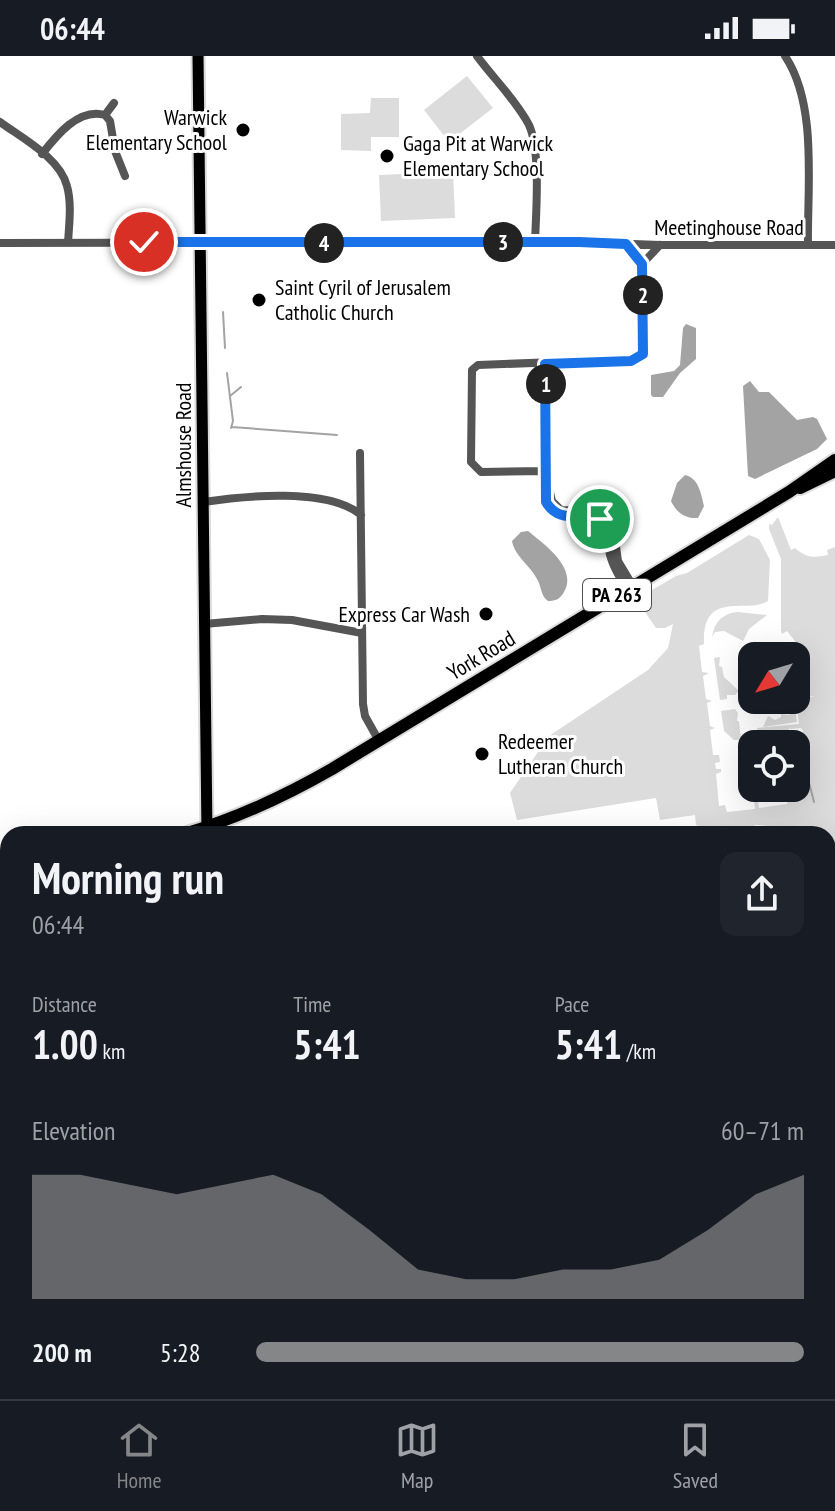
<!DOCTYPE html>
<meta charset="utf-8">
<style>
body{margin:0;font-family:"PT Sans Narrow",sans-serif;background:#20242c;color:#f1f3f6;height:100vh;display:flex;flex-direction:column;font-size:30px;white-space:nowrap}
*{box-sizing:border-box;margin:0}
p{font-size:26px;color:#9ea1a6}
.icon{flex:none;width:44px;height:44px;fill:none;stroke:currentColor;stroke-width:2;stroke-linecap:round;stroke-linejoin:round}
.map{position:relative;flex:1;overflow:hidden}
.side{position:absolute;left:0px;top:770px;width:836px;height:574px;display:flex;flex-direction:column;background:#171b24;border-radius:24px 24px 0 0;box-shadow:0 8px 32px #0002}
.side>*{flex:none}
.needle{width:52px;rotate:232deg}
.controls{position:absolute;left:738px;top:586px;display:grid;gap:16px}
.controls a{display:grid;place-items:center;width:72px;height:72px;border-radius:16px;background:#171b24;box-shadow:0 8px 32px #0002;font-size:40px}
.pin{position:absolute;display:grid;place-items:center;width:68px;height:68px;color:#fff;margin:-34px;border:4px solid #fff;border-radius:50%;box-shadow:0 2px 8px #0007}
.km{position:absolute;width:40px;height:40px;margin:-20px;border-radius:50%;background:#222;color:#fff;font-size:22px;line-height:40px;text-align:center}
.round{display:grid;place-items:center;flex:none;width:84px;height:84px;border-radius:16px;background:#20242c}
.summary{display:flex;align-items:center;justify-content:space-between;height:136px;padding:0 32px}
h1{font-size:44px;font-weight:800;line-height:60px}
.metrics{display:grid;grid-template-columns:repeat(3,1fr);gap:12px;height:136px;padding:8px 32px}
.metrics div{display:grid;align-content:center}
.metrics b{font-size:40px;font-weight:800}
.metrics small{font-size:22px;font-weight:400}
.metrics p{font-size:22px}
.chart{height:224px;padding:16px 32px}
.chart p{display:flex;justify-content:space-between}
.chart svg{width:100%;height:144px;margin-top:8px;fill:#858687;opacity:.7}
ul{padding:0 32px;list-style:none;font-size:26px}
li{display:grid;grid-template-columns:128px 96px 1fr;align-items:center;height:60px}
li i{height:20px;border-radius:10px;background:#858687}
.status{display:flex;justify-content:space-between;align-items:center;height:56px;padding:0 40px;background:#171b24;direction:ltr}
.status svg{height:22px;fill:currentColor}
.menu{display:flex;justify-content:space-around;align-items:center;height:112px;border-top:2px solid #363941;background:#171b24;font-size:22px;color:#9ea1a6}
.menu a{display:grid;justify-items:center;gap:4px}
.menu .on{color:#858687}
.map>svg:first-child{display:block}
.green{fill:#dcdcdc}
.water{fill:#a3a3a3}
.lines{fill:none;stroke-linecap:round;stroke-linejoin:round}
.stream{stroke:#a3a3a3;stroke-width:2}
.major-casing{stroke:#dbdbdb;stroke-width:15}
.highway-casing{stroke:#dbdbdb;stroke-width:16}
.minor{stroke:#555;stroke-width:8}
.major{stroke:#000;stroke-width:11}
.highway{stroke:#000;stroke-width:12}
.route-casing{stroke:#fff;stroke-width:16}
.route{stroke:#1a73e8;stroke-width:10}
.poi-dot{fill:#000;stroke:#fff;stroke-width:3}
.labels{text-anchor:middle;stroke-width:6;stroke-linejoin:round;paint-order:stroke}
.shield{fill:#fff;stroke:#4c4c4c;stroke-width:2}
.shield-label{font-size:20px;font-weight:bold;fill:#000}
.poi-label{font-size:22px;fill:#000;stroke:#fff;text-anchor:start}
.street-label{font-size:22px;fill:#000;stroke:#fff}
</style>
<div class="status"><b>06:44</b><svg viewBox="0 0 49 12"><path d="M0 12V9h3v3zM5 12V6h3v6zM10 12V3h3v9zM15 12V0h3v12zM26 1h20v11H26zM47 4h2v5h-2z"/></svg></div>
<div class="map">
<svg width="835" height="1343" viewBox="0 0 835 1343">
<rect width="100%" height="100%" fill="#fff"/>
<!-- green -->
<path class="green" d="M467,20L493,52L449,86L424,54Z
M371,42H399V81H371V95L341,94V58L370,57Z
M453,116L455,162L381,165L379,119Z
M778,461L791,494L795,492C806,502 814,502 828,499L827,494L835,491V801H828V778H819L814,773L756,769L751,771L749,778H715L696,769L695,759L660,764L656,742L517,764L510,737L549,680L648,614L668,592L673,568L665,572H656L641,550L640,541L676,520L687,517L749,479L759,483L770,504L768,545C747,559 702,532 704,588L699,590L702,616L709,617L703,620L706,643L712,645L707,647L710,670L715,672L710,674L713,699H719L720,706L715,707L716,713H721V716L716,718L719,750L725,749L727,756L755,753L753,732H756L759,752L787,748L788,744L792,743L791,732H796V710L803,709V704L806,703L803,675L801,672L790,673L789,671V677L783,675L772,679V677H767L766,680L759,681L757,672L799,668L796,643L815,640H801L796,600H794L795,585L787,575L782,578L781,574V503L769,473V468L772,469Z
M738,556L767,559L749,573L743,585L724,575L715,576L712,581C714,566 723,557 738,556Z
M720,601L719,610L722,611L724,621L739,635L735,639H727V643L720,644L714,602Z
M794,644L797,666L763,671L768,660L775,664L781,661V658L789,659L791,656L788,653L781,656L776,651L768,658L760,648Z
M735,653L738,657L737,665H739L741,684H734L724,675L721,655Z
M828,803H835V870L828,865Z"/>
<!-- water -->
<path class="water" d="M686,268L696,272V303L680,317L663,341H653L651,339V319L674,315L680,309L683,272Z
M750,325L759,336H769L797,364L813,361L817,363L827,383L817,393L755,423L748,420L743,330Z
M685,419C699,422 701,438 704,450L698,462C685,463 676,456 671,445L677,427Z
M528,475C544,488 578,512 564,536C560,543 556,545 548,545C540,539 542,531 537,523C530,509 515,501 512,485L521,476Z"/>
<g class="lines">
<!-- stream -->
<path class="stream" d="M223,256L225,292
M227,317L233,365L231,372
M230,340L241,331
M232,371L337,379
M807,719L814,746
M798,722L808,724
M828,1007L835,1005"/>
<defs>
<path id="major" d="M198,0L207,778
M213,1343V1336"/>
<path id="highway" d="M800,432L835,415
M184,778C235,763 285,740 332,713L789,436L835,404
M0,817L8,815"/>
</defs>
<!-- major casing -->
<use href="#major" class="major-casing"/>
<!-- highway casing -->
<use href="#highway" class="highway-casing"/>
<!-- minor -->
<path class="minor" d="M477,0C494,23 516,44 529,69C541,95 536,157 535,186
M785,0C818,49 807,132 808,189
M105,59L110,65L115,95L125,120
M105,59L114,47
M0,66C22,82 60,102 67,130C72,148 69,169 68,187
M42,98C56,80 79,51 105,59
M0,187L579,186L660,189H835
M642,208L660,189
M545,308L546,446C562,473 583,451 601,464C610,472 607,484 609,494C611,508 619,521 627,533
M360,397L363,648L365,660L379,685
M546,415L481,416L471,406L472,314L478,309L638,303L644,294L642,208L627,188
M548,428L552,445L561,454L594,455L608,461L614,476L618,505L633,530
M203,446C244,440 328,431 361,459
M204,568L262,563L292,564L362,577
M828,1098L835,1100
M828,1175L835,1180
M828,1219L835,1213
M828,1285L835,1287
M828,1334L835,1335
M57,1343L60,1336
M156,1343V1336
M802,1343L815,1336"/>
<!-- major -->
<use href="#major" class="major"/>
<!-- highway -->
<use href="#highway" class="highway"/>
</g>
<g class="lines">
<defs>
<path id="route" d="M144,186H579L626,188L642,208L643,298L631,305L545,308L546,446C559,468 580,457 600,463"/>
</defs>
<!-- route casing -->
<use href="#route" class="route-casing"/>
<!-- route -->
<use href="#route" class="route"/>
</g>
<!-- markers -->
<g class="poi-dot">
<circle cx="243" cy="74" r="8"/>
<circle cx="387" cy="100" r="8"/>
<circle cx="259" cy="244" r="8"/>
<circle cx="486" cy="558" r="8"/>
<circle cx="482" cy="698" r="8"/>
</g>
<g class="labels">
<!-- shield labels -->
<rect class="shield" x="583" y="523" width="68" height="32" rx="6"/>
<g class="shield-label">
<text x="617" y="546">PA 263</text>
</g>
<!-- poi labels -->
<g class="poi-label">
<text x="227" y="69" text-anchor="end">Warwick<tspan x="227" dy="25">Elementary School</tspan></text>
<text x="403" y="95">Gaga Pit at Warwick<tspan x="403" dy="25">Elementary School</tspan></text>
<text x="275" y="239">Saint Cyril of Jerusalem<tspan x="275" dy="25">Catholic Church</tspan></text>
<text x="470" y="566" text-anchor="end">Express Car Wash</text>
<text x="498" y="693">Redeemer<tspan x="498" dy="25">Lutheran Church</tspan></text>
</g>
<!-- street labels -->
<g class="street-label">
<text x="729" y="179">Meetinghouse Road</text>
<text transform="translate(183 389) rotate(-90)" y="8">Almshouse Road</text>
<text transform="translate(481 599) rotate(-31)" y="8">York Road</text>
</g>
</g>
</svg>
<div class="controls">
<a><svg class="needle" viewBox="-14 -14 28 28"><path d="M0-13l5 13h-10z" fill="#e53935"/><path d="M0 13l5-13h-10z" fill="#9ea1a6"/></svg></a>
<a><svg class="icon" aria-label="locate" viewBox="0 0 24 24"><circle cx="12" cy="12" r="6"/><path d="M12 2v4M12 18v4M2 12h4M18 12h4"/></svg></a>
</div>
<div class="pin" style="left:600px;top:463px;background:#1e9e55"><svg class="icon" aria-label="arrive" viewBox="0 0 24 24"><path d="M6 21V4h12l-3 4 3 4H6"/></svg></div>
<div class="pin" style="left:144px;top:186px;background:#d93025"><svg class="icon" aria-label="check" viewBox="0 0 24 24"><path d="M5 12l5 5 9-10"/></svg></div>
<b class="km" style="left:546px;top:328px">1</b>
<b class="km" style="left:643px;top:239px">2</b>
<b class="km" style="left:503px;top:186px">3</b>
<b class="km" style="left:324px;top:187px">4</b>
<section class="side">
<div class="summary"><div><h1>Morning run</h1><p>06:44</p></div><a class="round"><svg class="icon" aria-label="share" viewBox="0 0 24 24"><path d="M12 15V3M7 8l5-5 5 5M5 13v7h14v-7"/></svg></a></div>
<div class="metrics">
<div><p>Distance</p><b>1.00<small> km</small></b></div>
<div><p>Time</p><b>5:41</b></div>
<div><p>Pace</p><b>5:41<small> /km</small></b></div>
</div>
<div class="chart"><p><span>Elevation</span>60–71 m</p>
<svg viewBox="0 0 160 44" preserveAspectRatio="none"><path d="M0 44V6L10 6L20 9L30 12L40 9L50 6L60 12L70 23L80 35L90 38L100 38L110 35L120 35L130 32L140 23L150 12L160 6V44z"/></svg>
</div>
<ul>
<li><b>200 m</b>5:28<i style="width:100%"></i></li>
</ul>
</section>
</div>
<nav class="menu">
<a class="on"><svg class="icon" aria-label="home" viewBox="0 0 24 24"><path d="M3 11l9-7 9 7M6 9v11h12V9"/></svg>Home</a>
<a><svg class="icon" aria-label="map" viewBox="0 0 24 24"><path d="M3 6l6-2 6 2 6-2v14l-6 2-6-2-6 2zM9 4v14M15 6v14"/></svg>Map</a>
<a><svg class="icon" aria-label="saved" viewBox="0 0 24 24"><path d="M7 4h10v16l-5-4-5 4z"/></svg>Saved</a>
</nav>
